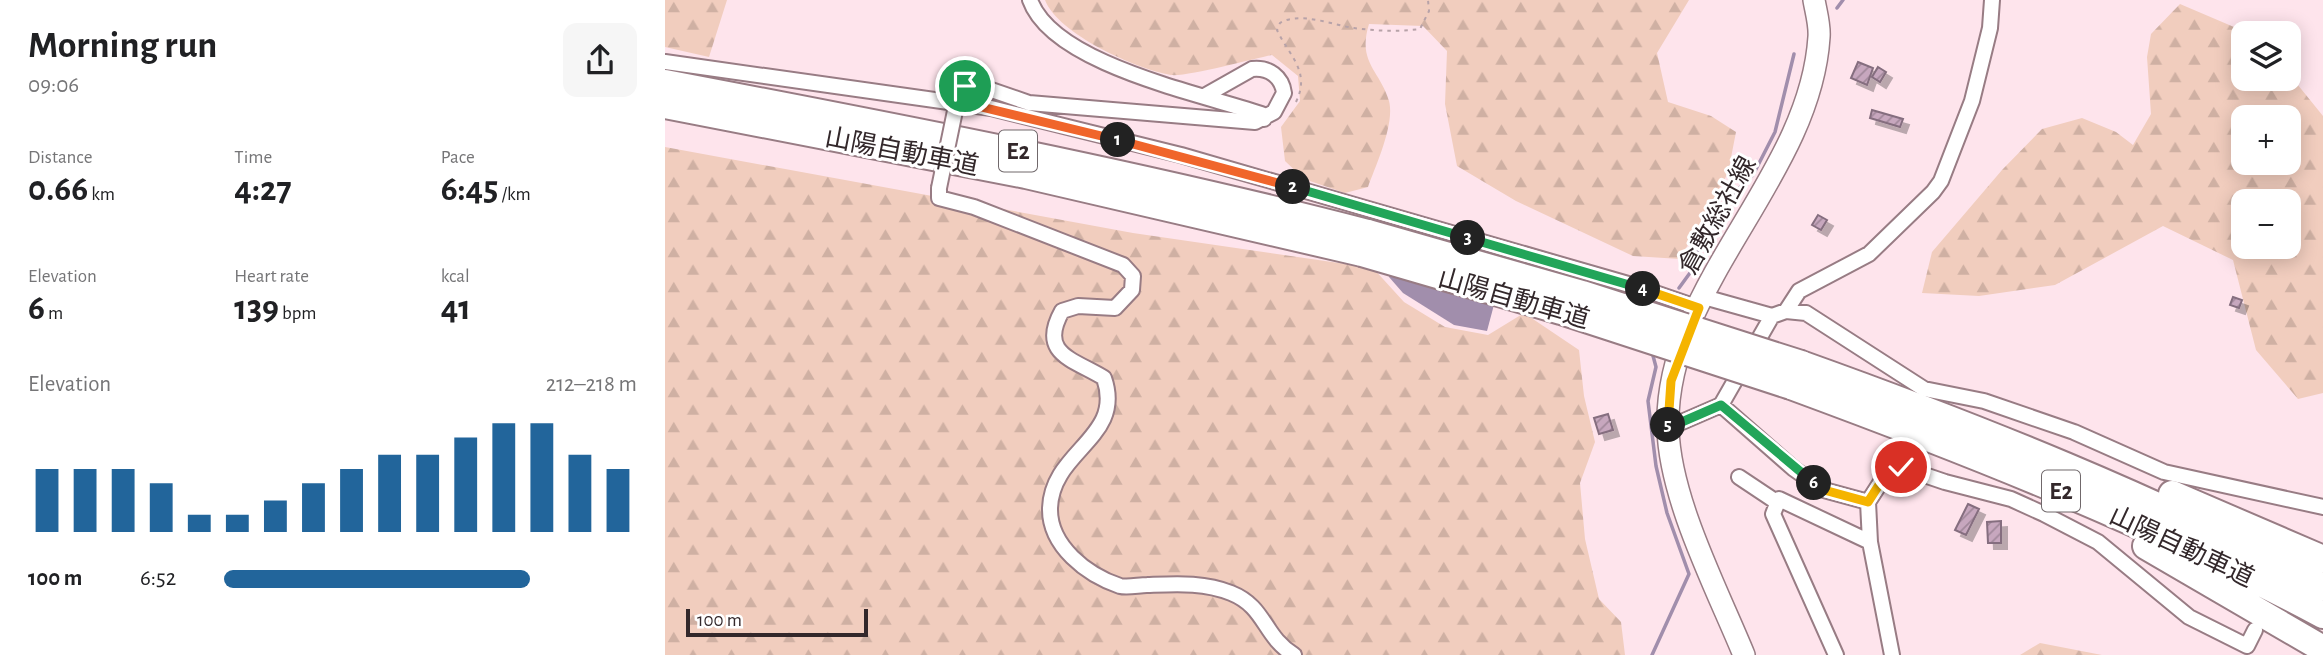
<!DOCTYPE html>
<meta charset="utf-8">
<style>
body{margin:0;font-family:"Alegreya Sans","Noto Sans JP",sans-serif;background:#f6f6f6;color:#202124;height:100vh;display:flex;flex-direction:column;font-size:26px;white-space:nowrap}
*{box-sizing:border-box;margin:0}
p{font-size:23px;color:#757577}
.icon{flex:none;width:38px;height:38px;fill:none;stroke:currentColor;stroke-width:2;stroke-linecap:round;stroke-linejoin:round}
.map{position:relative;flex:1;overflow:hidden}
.side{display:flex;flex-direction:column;background:#fff;width:665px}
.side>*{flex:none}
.tools{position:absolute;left:1566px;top:21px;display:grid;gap:14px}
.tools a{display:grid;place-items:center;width:70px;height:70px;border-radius:14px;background:#fff;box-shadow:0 4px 18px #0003;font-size:35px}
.scale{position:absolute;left:21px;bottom:18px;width:182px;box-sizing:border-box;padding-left:7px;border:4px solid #33282b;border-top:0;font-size:19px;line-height:24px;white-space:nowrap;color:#33282b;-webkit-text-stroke:5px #fff;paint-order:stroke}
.pin{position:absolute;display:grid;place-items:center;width:60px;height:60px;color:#fff;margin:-30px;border:4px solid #fff;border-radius:50%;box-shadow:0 2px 7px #0007}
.km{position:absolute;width:35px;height:35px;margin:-18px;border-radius:50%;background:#222;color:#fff;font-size:19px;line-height:35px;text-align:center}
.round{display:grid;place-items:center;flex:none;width:74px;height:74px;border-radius:14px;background:#f6f6f6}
.overview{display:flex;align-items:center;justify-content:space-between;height:119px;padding:0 28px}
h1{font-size:38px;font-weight:700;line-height:52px}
.metrics{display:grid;grid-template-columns:repeat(3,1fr);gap:10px;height:119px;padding:7px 28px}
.metrics div{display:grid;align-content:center}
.metrics b{font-size:35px;font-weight:700}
.metrics small{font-size:19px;font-weight:400}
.metrics p{font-size:19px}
.chart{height:196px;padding:14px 28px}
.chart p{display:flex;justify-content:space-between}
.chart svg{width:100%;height:126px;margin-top:7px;stroke:#22659b;stroke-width:6}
ul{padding:0 28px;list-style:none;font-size:23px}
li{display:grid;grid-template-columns:112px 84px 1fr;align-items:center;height:52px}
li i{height:18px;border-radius:9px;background:#22659b}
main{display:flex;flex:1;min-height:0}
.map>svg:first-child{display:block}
.forest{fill:url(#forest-firs);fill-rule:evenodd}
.water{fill:#a18eac}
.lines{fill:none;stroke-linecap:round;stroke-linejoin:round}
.stream{stroke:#a18eac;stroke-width:3.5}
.building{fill:url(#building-hatch);stroke:#856e7f;stroke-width:2;filter:url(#shadow)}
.street-casing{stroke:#987c84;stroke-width:18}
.secondary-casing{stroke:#987c84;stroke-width:24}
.highway-casing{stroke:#987c84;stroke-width:30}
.path{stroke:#b7a2a8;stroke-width:2;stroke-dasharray:3.5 5;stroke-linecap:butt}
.street{stroke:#fff;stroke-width:14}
.secondary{stroke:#fff;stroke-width:21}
.highway{stroke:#fff;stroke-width:26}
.street-bridge-casing{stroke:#987c84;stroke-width:18;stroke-linecap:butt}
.highway-bridge-casing{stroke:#987c84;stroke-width:30;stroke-linecap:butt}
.street-bridge{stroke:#fff;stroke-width:14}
.highway-bridge{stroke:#fff;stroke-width:26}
.split-1-casing{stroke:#fff;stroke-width:14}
.split-2-casing{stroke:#fff;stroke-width:14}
.split-3-casing{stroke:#fff;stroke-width:14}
.split-4-casing{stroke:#fff;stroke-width:14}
.split-5-casing{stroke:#fff;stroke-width:14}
.split-6-casing{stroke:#fff;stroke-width:14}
.split-7-casing{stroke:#fff;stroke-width:14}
.split-1{stroke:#f0652b;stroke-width:9}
.split-2{stroke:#f0652b;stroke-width:9}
.split-3{stroke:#22a559;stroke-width:9}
.split-4{stroke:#22a559;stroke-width:9}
.split-5{stroke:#f5b400;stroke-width:9}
.split-6{stroke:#22a559;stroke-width:9}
.split-7{stroke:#f5b400;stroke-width:9}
.labels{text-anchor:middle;stroke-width:6;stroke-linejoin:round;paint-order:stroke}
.shield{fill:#fff;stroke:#70686b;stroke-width:2}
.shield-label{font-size:24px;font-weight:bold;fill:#33282b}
.street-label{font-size:26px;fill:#33282b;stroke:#fff}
</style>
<main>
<section class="side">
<div class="overview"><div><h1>Morning run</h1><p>09:06</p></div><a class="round"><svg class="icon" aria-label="share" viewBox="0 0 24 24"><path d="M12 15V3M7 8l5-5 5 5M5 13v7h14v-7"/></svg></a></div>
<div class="metrics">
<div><p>Distance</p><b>0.66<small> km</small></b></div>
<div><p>Time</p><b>4:27</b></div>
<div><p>Pace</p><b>6:45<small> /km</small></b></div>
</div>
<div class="metrics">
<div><p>Elevation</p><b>6<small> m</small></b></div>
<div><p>Heart rate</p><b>139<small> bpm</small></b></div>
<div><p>kcal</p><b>41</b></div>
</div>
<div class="chart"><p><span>Elevation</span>212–218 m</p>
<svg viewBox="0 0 160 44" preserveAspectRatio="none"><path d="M5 44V22M15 44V22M25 44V22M35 44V27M45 44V38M55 44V38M65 44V33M75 44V27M85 44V22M95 44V17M105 44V17M115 44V11M125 44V6M135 44V6M145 44V17M155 44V22"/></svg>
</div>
<ul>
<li><b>100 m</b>6:52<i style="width:74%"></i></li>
</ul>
</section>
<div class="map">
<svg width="1658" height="655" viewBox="0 0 1658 655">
<defs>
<pattern id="forest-firs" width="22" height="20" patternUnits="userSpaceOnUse" patternTransform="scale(1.75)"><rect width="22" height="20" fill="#f1cdbe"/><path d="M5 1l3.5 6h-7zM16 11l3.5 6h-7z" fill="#cfb0a3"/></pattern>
<pattern id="building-hatch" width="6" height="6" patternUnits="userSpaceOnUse" patternTransform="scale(1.75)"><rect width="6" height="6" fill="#c7a7be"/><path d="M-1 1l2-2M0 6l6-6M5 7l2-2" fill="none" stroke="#a2889b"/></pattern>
<filter id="shadow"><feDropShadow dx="6" dy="6" stdDeviation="0" flood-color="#0004"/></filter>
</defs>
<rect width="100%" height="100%" fill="#fee4ec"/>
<!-- forest -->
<path class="forest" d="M0,0H62L44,57L0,47Z
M380,0H1024L992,53L1003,102L1046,116L1071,132L1063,173L1015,259L968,256L851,201L792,166L780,104L782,51L758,26L704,24C692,63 715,70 724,101C730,124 711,165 703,187L680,193L639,179L620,161L616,127L635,101L633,76L607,55C587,59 522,77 506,75C471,69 393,34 380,0Z
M1515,4L1583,33H1578V79H1624V74L1658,116V393L1633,399L1591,350L1568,260L1498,226L1390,285L1314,296L1257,293L1267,252L1337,170L1377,129L1417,118L1451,132L1468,145L1486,114L1482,57L1486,34ZM1624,117V163H1578V117ZM1624,201V247H1578V201Z
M0,147L468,233L708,268L739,302L780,327L823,335L859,313L914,350L919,396L930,442L915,483L920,539L934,599L956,622L960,655H0Z
M1375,643L1437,655H1355Z"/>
<!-- water -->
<path class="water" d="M719,221L842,256L822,331L789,325L738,293L724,277Z"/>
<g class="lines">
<!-- stream -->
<path class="stream" d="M1172,8L1178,0
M1014,288L1030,266L1036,238L1065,197L1088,175L1110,132L1129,54
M987,352L991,367L983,401L991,466L1002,513L1024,574L987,655"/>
</g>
<!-- building -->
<path class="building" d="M1193,62L1208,68L1202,85L1186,78Z
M1213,67L1221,72L1215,82L1207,77Z
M1207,110L1238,119L1235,127L1205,118Z
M1153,215L1162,220L1156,230L1147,225Z
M1568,297L1577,300L1574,308L1565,305Z
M943,414L948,430L934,434L929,418Z
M1303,504L1314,509L1301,535L1290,530Z
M1336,521V543H1323L1322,522Z"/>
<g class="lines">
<defs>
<path id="street" d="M365,0C388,65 539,94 599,115V119
M0,62L326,108L516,155L970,286L1034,308
M291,106L295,93L306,83L364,103L590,122L609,112L619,93C617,77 604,67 587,69L541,95
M274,188V198L309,207L458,265L468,276L467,290L450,308L413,306L397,311C373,354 408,359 439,378C460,438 387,450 385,508C384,546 422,575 455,586C463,588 474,585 482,585C511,584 539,582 566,593C601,607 598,636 629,655
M1039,297L1107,316L1121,311L1141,313L1259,389L1319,401L1409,432L1499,472L1658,507
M1121,311L1134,291L1204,254L1268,192L1276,181L1307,101L1325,28L1327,0
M1056,405L1129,469L1159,490L1203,502
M1003,428L1056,405L1107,316
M1074,477L1113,503
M1205,542L1203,502L1223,471L1236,467L1280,482L1346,499L1379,514L1433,542L1524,617L1582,646L1590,630
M1171,655L1108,514L1114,499L1205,542L1227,655"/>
<path id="secondary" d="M1079,655C1052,589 1005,500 1003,429C998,286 1145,179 1154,37C1155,25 1151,12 1149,0"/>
<path id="highway" d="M0,83C236,128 471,173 703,233
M0,105L361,175L697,253
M1136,364C1315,428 1490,498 1658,587
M1126,386C1308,453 1487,524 1658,615
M1507,494L1658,559
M1481,546L1658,649"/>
</defs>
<!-- street casing -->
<use href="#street" class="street-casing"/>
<!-- secondary casing -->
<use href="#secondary" class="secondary-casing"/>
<!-- highway casing -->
<use href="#highway" class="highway-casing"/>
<!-- path -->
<path class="path" d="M631,102C646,71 624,56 612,30L615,23C635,11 667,25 689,28C711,31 733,32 755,29L764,11L763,0"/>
<!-- street -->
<use href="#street" class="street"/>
<!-- secondary -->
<use href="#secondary" class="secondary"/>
<!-- highway -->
<use href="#highway" class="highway"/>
<defs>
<path id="street-bridge" d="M274,188L291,106"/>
<path id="highway-bridge" d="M703,233L917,294L1136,364
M697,253L896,311L1126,386"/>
</defs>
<!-- street-bridge casing -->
<use href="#street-bridge" class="street-bridge-casing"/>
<!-- highway-bridge casing -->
<use href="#highway-bridge" class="highway-bridge-casing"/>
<!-- street-bridge -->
<use href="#street-bridge" class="street-bridge"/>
<!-- highway-bridge -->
<use href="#highway-bridge" class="highway-bridge"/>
</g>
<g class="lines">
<defs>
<path id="split-1" d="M300,86L292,101L453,140"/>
<path id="split-2" d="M453,140L628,187"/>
<path id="split-3" d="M628,187L803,238"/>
<path id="split-4" d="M803,238L978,289"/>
<path id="split-5" d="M978,289L1034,308L1006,381L1003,425"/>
<path id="split-6" d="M1003,425V428L1056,405L1149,483"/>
<path id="split-7" d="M1149,483L1159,490L1203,502L1223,471L1236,467"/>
</defs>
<!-- split-1 casing -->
<use href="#split-1" class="split-1-casing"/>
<!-- split-2 casing -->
<use href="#split-2" class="split-2-casing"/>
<!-- split-3 casing -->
<use href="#split-3" class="split-3-casing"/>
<!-- split-4 casing -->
<use href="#split-4" class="split-4-casing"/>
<!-- split-5 casing -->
<use href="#split-5" class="split-5-casing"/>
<!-- split-6 casing -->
<use href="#split-6" class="split-6-casing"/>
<!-- split-7 casing -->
<use href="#split-7" class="split-7-casing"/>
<!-- split-1 -->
<use href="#split-1" class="split-1"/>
<!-- split-2 -->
<use href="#split-2" class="split-2"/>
<!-- split-3 -->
<use href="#split-3" class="split-3"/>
<!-- split-4 -->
<use href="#split-4" class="split-4"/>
<!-- split-5 -->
<use href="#split-5" class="split-5"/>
<!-- split-6 -->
<use href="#split-6" class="split-6"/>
<!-- split-7 -->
<use href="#split-7" class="split-7"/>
</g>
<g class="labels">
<!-- shield labels -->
<g class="shield">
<rect x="334" y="130.5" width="38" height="41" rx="5"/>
<rect x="1377" y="470.5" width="38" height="41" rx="5"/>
</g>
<g class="shield-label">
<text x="353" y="159">E2</text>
<text x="1396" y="499">E2</text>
</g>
<!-- street labels -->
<g class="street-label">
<text transform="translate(237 151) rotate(11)" y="9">山陽自動車道</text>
<text transform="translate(1052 215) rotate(-61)" y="9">倉敷総社線</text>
<text transform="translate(849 298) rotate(16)" y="9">山陽自動車道</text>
<text transform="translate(1517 546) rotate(25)" y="9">山陽自動車道</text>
</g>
</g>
</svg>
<div class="tools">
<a><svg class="icon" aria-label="layers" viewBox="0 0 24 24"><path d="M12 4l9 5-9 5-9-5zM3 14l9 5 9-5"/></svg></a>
<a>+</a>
<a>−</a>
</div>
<div class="scale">100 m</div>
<div class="pin" style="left:300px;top:86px;background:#1e9e55"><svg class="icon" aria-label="arrive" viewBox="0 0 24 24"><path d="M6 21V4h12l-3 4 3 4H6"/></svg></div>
<div class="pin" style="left:1236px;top:467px;background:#d93025"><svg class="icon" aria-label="check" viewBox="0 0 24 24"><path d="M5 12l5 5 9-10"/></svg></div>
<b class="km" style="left:453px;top:140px">1</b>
<b class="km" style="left:628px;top:187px">2</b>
<b class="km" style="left:803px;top:238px">3</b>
<b class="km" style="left:978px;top:289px">4</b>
<b class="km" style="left:1003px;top:425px">5</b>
<b class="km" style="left:1149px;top:483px">6</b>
</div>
</main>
